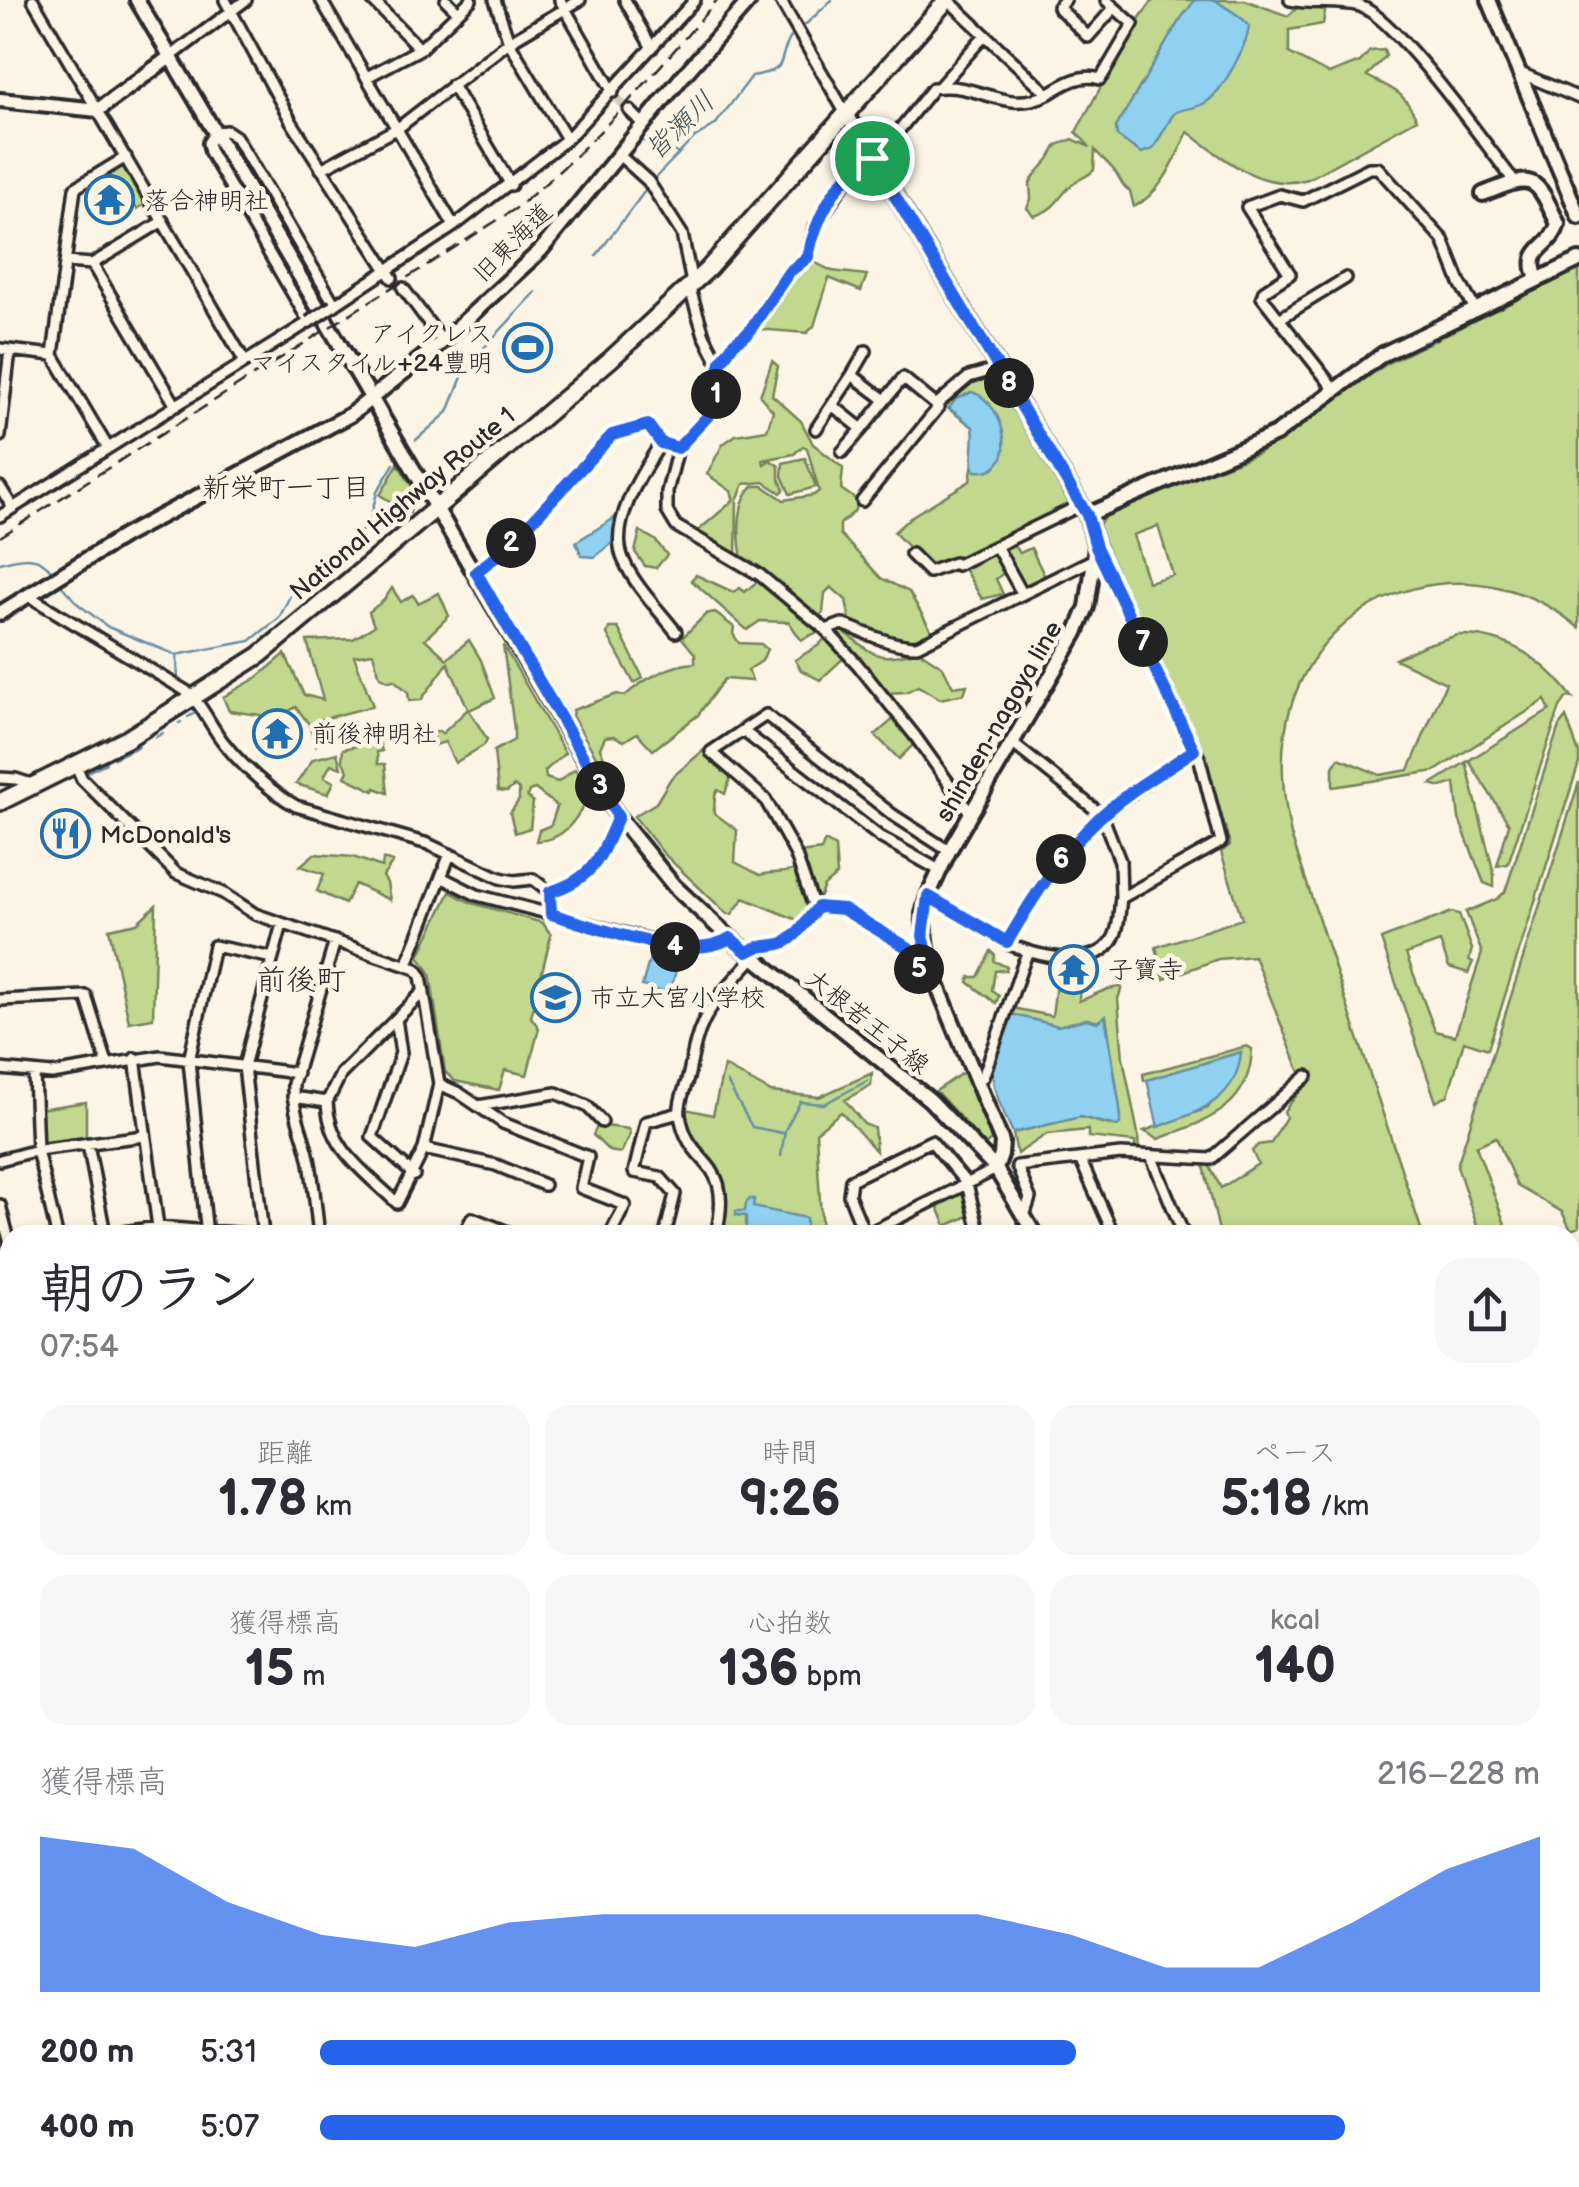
<!DOCTYPE html>
<html lang="ja">
<meta charset="utf-8">
<style>
body{margin:0;font-family:"Balsamiq Sans","Klee One",sans-serif;background:#f7f7f7;color:#2b2b33;height:100vh;display:flex;flex-direction:column;font-size:38px;white-space:nowrap}
*{box-sizing:border-box;margin:0}
p{font-size:32px;color:#7c7c81}
.icon{flex:none;width:55px;height:55px;fill:none;stroke:currentColor;stroke-width:2;stroke-linecap:round;stroke-linejoin:round}
.map{position:relative;flex:1;overflow:hidden}
.details{position:absolute;left:0px;top:1225px;width:1580px;height:962px;display:flex;flex-direction:column;background:#fff;border-radius:30px 30px 0 0;box-shadow:0 5px 15px #0003}
.details>*{flex:none}
.pin{position:absolute;display:grid;place-items:center;width:85px;height:85px;color:#fff;margin:-42px;border:5px solid #fff;border-radius:50%;box-shadow:0 2px 10px #0007}
.km{position:absolute;width:50px;height:50px;margin:-25px;border-radius:50%;background:#222;color:#fff;font-size:28px;line-height:50px;text-align:center}
.round{display:grid;place-items:center;flex:none;width:105px;height:105px;border-radius:30px;background:#f7f7f7}
.head{display:flex;align-items:center;justify-content:space-between;height:170px;padding:0 40px}
h1{font-size:55px;font-weight:700;line-height:75px}
.metrics{display:grid;grid-template-columns:repeat(3,1fr);gap:15px;height:170px;padding:10px 40px}
.metrics div{display:grid;align-content:center;border-radius:25px;background:#f7f7f7;text-align:center}
.metrics b{font-size:50px;font-weight:700}
.metrics small{font-size:28px;font-weight:400}
.metrics p{font-size:28px}
.chart{height:280px;padding:20px 40px}
.chart p{display:flex;justify-content:space-between}
.chart svg{width:100%;height:180px;margin-top:10px;fill:#2563eb;opacity:.7}
ul{padding:0 40px;list-style:none;font-size:32px}
li{display:grid;grid-template-columns:160px 120px 1fr;align-items:center;height:75px}
li i{height:25px;border-radius:12px;background:#2563eb}
.map>svg:first-child{display:block}
.green{fill:#c1d88e;stroke:#76825c;stroke-width:2.5;fill-rule:evenodd}
.water{fill:#90d1f1;stroke:#688fa2;stroke-width:2.5}
.lines{fill:none;stroke-linecap:round;stroke-linejoin:round}
.stream{stroke:#688fa2;stroke-width:2.5}
.river{stroke:#90d1f1;stroke-width:18}
.street-tunnel{stroke:#d2cdc0;stroke-width:9;stroke-dasharray:9 4.5;stroke-linecap:butt}
.street-casing{stroke:#2b2b2b;stroke-width:16}
.secondary-casing{stroke:#2b2b2b;stroke-width:20}
.highway-casing{stroke:#2b2b2b;stroke-width:22}
.street{stroke:#fcf5e5;stroke-width:9}
.secondary{stroke:#fcf5e5;stroke-width:12}
.highway{stroke:#fcf5e5;stroke-width:15}
.rail{stroke:#2b2b2b;stroke-width:2.5;stroke-dasharray:15 8;stroke-linecap:butt}
.street-bridge-casing{stroke:#2b2b2b;stroke-width:16;stroke-linecap:butt}
.street-bridge{stroke:#fcf5e5;stroke-width:9}
.route-casing{stroke:#fff;stroke-width:20}
.route{stroke:#2563eb;stroke-width:12}
.labels{text-anchor:middle;stroke-width:9;stroke-linejoin:round;paint-order:stroke}
.poi-label{font-size:25px;fill:#2b2b2b;stroke:#fcf5e5;text-anchor:start}
.street-label{font-size:25px;fill:#2b2b2b;stroke:#fcf5e5}
.water-label{font-size:28px;font-style:italic;fill:#44545c;stroke:#fcf5e5}
.neighbourhood-label{font-size:28px;fill:#2b2b2b;stroke:#fcf5e5}
.quarter-label{font-size:30px;fill:#2b2b2b;stroke:#fcf5e5}
</style>
<div class="map">
<svg width="1579" height="2187" viewBox="0 0 1579 2187">
<rect width="100%" height="100%" fill="#fcf5e5"/>
<filter id="ink" filterUnits="userSpaceOnUse"><feTurbulence type="fractalNoise" baseFrequency=".01" numOctaves="2"/><feDisplacementMap in="SourceGraphic" scale="20" xChannelSelector="R" yChannelSelector="G"/><feConvolveMatrix kernelMatrix="1 2 1 2 8 2 1 2 1" color-interpolation-filters="sRGB"/></filter>
<g filter="url(#ink)">
<!-- green -->
<path class="green" d="M1153,0H1245L1288,16L1299,6H1326L1323,24L1289,30V53L1329,74L1360,62L1370,51L1384,50L1386,56L1367,76C1396,91 1401,89 1417,119L1308,179C1262,193 1223,158 1188,132C1173,162 1164,190 1134,207L1130,191C1121,186 1122,181 1116,173C1111,165 1101,158 1095,150L1094,170C1087,177 1080,178 1073,184C1058,196 1058,209 1034,216L1027,208L1031,199L1030,183L1035,175L1049,159L1057,145L1073,139L1090,147L1076,132L1136,23Z
M122,164L126,165L156,218L155,222L144,205L137,209L122,185L116,187L111,178L105,179L103,175Z
M810,260L832,271L867,275L861,291L829,278L814,326L807,333L755,329L790,274Z
M1579,269V628C1481,544 1331,581 1291,706C1278,749 1282,792 1291,835L1423,1235H1220L1203,1162L1208,1163L1221,1188L1258,1164L1252,1151L1258,1145L1271,1143L1286,1117L1284,1111L1305,1085L1254,956L1218,959L1164,979L1156,947L1242,919L1221,852L1230,845L1206,762L1097,527L1110,511L1259,453L1388,363ZM1158,526L1173,575L1148,582L1133,535Z
M772,361L778,366L772,395L801,421L813,444L843,468L841,489L858,501L854,512L840,524V534L881,578L909,592L934,635C904,649 877,635 850,621L846,600L831,587L825,593L823,613L816,619L743,564C738,541 735,502 753,486H763L784,500L814,495L819,491L807,448L803,446L794,454L763,460L764,464L770,460L779,466V478L784,490L781,493L764,482L744,484L737,500L736,559L693,535L734,500L731,491L707,474L723,444L736,435L767,430L773,411L760,396Z
M994,372L1071,506L958,561L929,569L894,532L912,516L970,481L976,443L973,427L943,405L972,380Z
M805,458L816,487L790,494L782,476L783,463Z
M398,464L414,490L410,513L380,495Z
M640,531L655,540L667,555L656,568L645,566L635,552Z
M1011,543L1020,553L1031,548L1046,579L1023,591L1000,548Z
M996,552L1006,571L996,579L1003,594L982,599L963,567Z
M696,575L733,592L740,588L745,592L760,579L822,630L801,640L789,622L760,621L747,630L691,580Z
M392,588L401,602L413,595L418,603L439,593L449,616L425,639L447,659L469,640L481,660L495,698L469,710L487,739L484,745L455,763L445,742L435,745L430,734L439,731L442,734L468,709L448,663L421,700L409,701L408,692L394,680L389,681L380,677L373,653L354,656L373,706L316,721L321,739L316,745L309,724L296,707L271,722L260,715L229,711L223,697L258,677L285,654L304,695L323,700L307,641L353,639L374,626L369,612L384,600Z
M714,612L734,627L733,634L739,643L761,644L767,649L762,661L748,670L752,681L724,679L698,715L653,750L637,733L624,741L614,736L605,737L600,748L608,767L605,772L572,716L573,710L617,694L625,696C642,680 671,664 695,663V654L682,638L706,614Z
M609,628H618L643,678L634,683L607,634Z
M843,631C877,657 876,662 919,651L943,667L953,687L967,685L964,694L940,699L918,686L906,692L886,693L832,634Z
M1458,635C1508,634 1544,660 1573,698L1567,697L1560,707L1508,864L1497,866L1509,824L1469,761L1466,762L1494,874V887L1484,883L1459,819L1455,783L1441,787L1431,784L1550,710L1545,700L1435,771L1333,787V767L1339,758L1380,775L1409,770L1446,683L1395,659L1425,645Z
M827,636L846,656L820,680L801,670L795,660L819,645Z
M503,645L565,753L545,771L546,778L558,782L575,769L591,794C577,817 566,841 536,841L539,830L551,825L557,806L535,789L529,791L527,797L533,802L530,828L515,833L510,813L519,800V790L514,786L507,792L498,791L494,751L514,740V729Z
M897,716L916,742L899,759L875,735Z
M1566,717L1579,753V763L1488,1049L1464,1041L1448,1095L1436,1102L1381,939L1452,912L1459,914L1472,949L1469,960L1473,962L1468,973L1449,967L1440,942L1406,954L1435,1031L1455,1036L1482,953L1466,912L1497,899L1505,892L1559,726Z
M379,741L382,751L377,752L378,764H385L388,793L375,788L374,791L345,777L348,771L342,760L343,749Z
M704,750L732,774L725,794L718,790L715,795L714,813L737,830L735,862L760,875C775,871 786,875 799,868L813,910L802,922L744,898L732,914H727L664,854L634,816L656,803L671,778Z
M337,753L341,768L331,764L324,777L334,782L328,794L296,784L313,759Z
M1579,782V1227L1571,1230L1562,1212L1517,1186L1496,1137L1476,1146L1509,1235H1480L1457,1166Z
M825,841L835,847L837,875L824,886L818,901L799,853L821,850Z
M314,854L353,857L382,867L383,859L393,862L383,876L387,883L390,900L355,884L345,904L317,891L324,874L300,866Z
M450,892L472,903L543,923L551,935L531,1017L539,1028L527,1075L505,1070L499,1090L455,1081L445,1072L430,973L419,956Z
M156,905L153,1018L129,1022L109,929L137,923Z
M991,951L995,955L994,961L1007,967L1006,970L995,971L992,990L999,996L996,1003L968,982L970,977H978Z
M1058,968L1065,971L1067,979L1080,983L1079,1001C1094,996 1106,987 1122,987L1118,999L1123,1058L1138,1134L1139,1153L1135,1152V1142L1088,1137V1130L1047,1134L1017,1154L1013,1133L1080,1117L1109,1125L1121,1117L1106,1016L1098,1022L1087,1019L1058,1026L1011,1014L1012,1008L1052,1016Z
M1247,1046L1252,1049C1250,1109 1206,1121 1158,1139L1144,1131L1208,1108L1240,1052L1144,1081L1143,1074Z
M724,1066L771,1092L819,1097L872,1073L871,1085L845,1100L864,1124L874,1128L876,1151L841,1112L816,1132L822,1235H720C725,1216 730,1198 723,1179C714,1152 685,1141 686,1109L713,1115Z
M964,1072L989,1131L991,1140L985,1145L936,1091Z
M86,1102V1139L40,1143L38,1109Z
M598,1125L628,1129L630,1134L621,1153L609,1151L593,1135Z
M963,1187L971,1215L946,1226L936,1202Z
M1573,1243L1579,1257V1455L1570,1448V1245Z
M1579,1902V1995L1570,1991V1910Z
M1570,2174L1578,2179L1579,2187H1509L1502,2178H1570Z"/>
<!-- water -->
<path class="water" d="M1195,0H1216C1227,10 1242,15 1249,26C1247,45 1222,93 1205,103C1195,109 1184,108 1174,113L1153,149L1141,153L1117,136L1116,127L1179,21Z
M972,392C1006,402 1022,477 975,471C969,459 976,441 973,427L949,408L956,399Z
M616,517L620,519L619,537L595,557L582,556L576,542Z
M652,950L679,958L670,994L642,986Z
M1011,1014L1058,1026L1087,1019L1097,1022L1105,1016L1120,1108V1124L1117,1126L1080,1117L1013,1133C987,1075 985,1074 1011,1014Z
M1241,1052C1237,1101 1198,1112 1158,1127L1147,1080Z
M750,1199H754L753,1207L806,1218V1235L746,1233V1216L736,1215V1211H745L746,1203Z"/>
<g class="lines">
<!-- stream -->
<path class="stream" d="M805,25L832,0
M644,141L653,145L663,143L678,154
M652,181L695,137L715,125L752,76C794,69 773,62 793,34
M596,256L648,187
M416,440L448,412L466,367L536,292
M0,563C20,558 39,552 52,572
M59,583L78,604L108,627L176,655L250,641L279,618L297,582L369,525L377,492L394,464
M177,656L178,683
M188,717L197,712
M179,723L181,722
M156,737L163,733
M114,758L139,746
M87,772L106,763
M727,1082L752,1127L782,1133
M781,1156L785,1130L800,1102L824,1104L867,1081
M0,1552L10,1548
M0,1689L10,1687
M0,1781L10,1802
M1570,1992L1579,1996"/>
<!-- river -->
<path class="river" d="M0,1853L10,1847"/>
<!-- street-tunnel -->
<path class="street-tunnel" d="M617,99L629,110"/>
<defs>
<path id="street" d="M33,0L245,362
M225,0L291,121L392,278
M321,0L454,226
M372,0L420,49
M446,0L458,12
M495,0L509,42L567,139
M560,0L613,92
M625,0L652,48
M780,0L846,114
M948,0L1048,94C1064,84 1081,73 1100,79L1103,75L1133,24L1106,0
M1065,0L1058,7L1088,37L1114,8
M1290,0C1313,5 1338,0 1360,6C1398,20 1485,144 1514,181
M170,57L246,0
M1518,72L1579,98
M367,77L420,49L471,0
M452,85L511,185
M939,87L985,35
M629,110L644,125
M619,155L648,181L682,234L692,283
M321,169L398,128L509,42L580,0
M66,262L92,264L163,221
M92,264L176,406
M689,286L704,335L720,366
M403,288L443,342
M333,306L454,226L567,139L695,0
M1279,319L1346,278
M0,349L53,355
M852,375L866,351
M1335,390L1262,297L1264,291L1290,274L1247,207L1280,195L1303,201L1369,168H1378L1443,240L1460,283L1475,309
M885,400L852,375L832,405L862,429L903,378L936,405L969,377L1000,368
M816,429L832,405
M0,436L10,350
M661,443C642,472 607,525 624,561C635,586 659,610 676,632
M108,448L53,355L75,188L126,157
M678,448L667,492V511L676,526L760,575L826,630L858,665L915,736L971,814
M842,452L862,429
M0,487L13,508
M862,501L938,408L936,405
M0,516L309,322L210,152L208,143L215,132L227,131L236,137L335,305
M996,546L1022,593
M911,554L929,572L954,563L957,565L1081,505
M476,572L507,548L612,435L648,425L661,443L678,448L707,416L721,362L734,343L748,333L789,272L808,257L814,228L847,179L862,163L884,149L933,88C980,81 1005,116 1048,94
M27,595L186,691C203,705 210,726 224,743C242,766 271,792 296,806L428,844L500,878L514,881L533,879L550,892C596,877 599,857 618,817
M826,630L842,624C867,633 890,646 917,646L1096,558
M743,731L880,837L939,870
M1012,743L1102,815L1120,861L1121,898L1221,842L1200,760L1097,548
M75,764L82,779L176,873L223,893L255,914L416,969L421,976L439,1084L459,1093L503,1123L588,1157L581,1188L625,1205L610,1235
M0,778L16,779L34,785
M441,877L477,895L681,948L723,943L730,938
M928,896L1007,943C1033,897 1063,846 1105,813C1133,791 1165,771 1194,750
M815,910L795,853L765,799L711,752L766,715L893,815L949,851
M1007,943C1033,956 1097,972 1114,937C1120,925 1119,910 1121,898
M747,952C760,944 767,947 780,944C796,940 807,919 818,907L843,909L910,949L921,973L934,977
M407,964L450,854
M0,1000L86,996L107,1063
M396,1019L401,1053L372,1137L414,1175
M135,1058L158,1227
M0,1069L52,1074L160,1056L297,1073
M34,1073L37,1150L57,1235
M977,1080L983,1077L1027,953
M293,1097L327,1102C329,1150 365,1172 397,1203L424,1149L496,1165L544,1185
M327,1102L341,1074L424,991
M478,1106L556,1093L587,1106L602,1122
M88,1144L105,1234
M424,1149L439,1084
M1152,1158L1184,1235
M1080,1159L1114,1235
M0,1160L37,1150L144,1136
M0,1205L10,1244
M1024,1216L1030,1198L1017,1166L1121,1154L1211,1159L1307,1076
M102,1235L158,1227L260,1235
M207,1235L189,1061L214,946L273,958
M263,1235L244,1066L282,924
M319,1235C316,1211 314,1186 310,1163C305,1135 292,1114 293,1084L335,941
M463,1235L472,1218L516,1235
M665,1235L675,1194L660,1177L634,1172L646,1122L679,1113
M716,1235C735,1155 689,1171 680,1115C678,1104 685,1088 688,1078C692,1061 694,1041 702,1025C713,999 736,978 754,957
M865,1235L849,1195L851,1180L931,1141L967,1184L980,1235
M865,1235L996,1169
M0,1281L10,1276
M0,1434L10,1438
M1570,1592L1579,1598
M0,1717L10,1722
M0,1935L10,1928
M1570,1998L1579,2002
M0,2020L10,2016
M0,2093L10,2088
M0,2102L10,2120
M1570,2166L1579,2165
M42,2178L47,2187
M270,2178L274,2187
M639,2178L644,2187
M909,2178L913,2187
M1075,2178L1111,2187
M134,2187L156,2178
M522,2187L576,2178
M967,2187L971,2178
M1340,2187L1355,2178"/>
<path id="secondary" d="M137,0L618,817L674,886L730,938L930,1100L996,1169L1035,1235
M1489,0L1579,217
M0,100L98,110L170,57
M846,114L1087,515L1096,547L1087,607L1076,633L949,851L928,896L923,914L929,965L1002,1142L1001,1155L996,1169
M1483,194C1534,173 1535,175 1558,224C1550,251 1524,246 1537,279
M1087,515L1276,434L1383,354L1579,260
M0,613L124,536L350,415L442,342L541,250L682,77L750,0
M1570,1894L1579,1887
M825,2178L830,2187
M1487,2178L1493,2187
M328,2187L349,2178
M1068,2187L1075,2178"/>
<path id="highway" d="M0,802L127,739L260,655L435,509L611,359L708,269L947,0"/>
</defs>
<!-- street casing -->
<use href="#street" class="street-casing"/>
<!-- secondary casing -->
<use href="#secondary" class="secondary-casing"/>
<!-- highway casing -->
<use href="#highway" class="highway-casing"/>
<!-- street -->
<use href="#street" class="street"/>
<!-- secondary -->
<use href="#secondary" class="secondary"/>
<!-- highway -->
<use href="#highway" class="highway"/>
<!-- rail -->
<path class="rail" d="M0,537L515,209C591,148 654,75 717,0"/>
<defs>
<path id="street-bridge" d="M309,322L333,306"/>
</defs>
<!-- street-bridge casing -->
<use href="#street-bridge" class="street-bridge-casing"/>
<!-- street-bridge -->
<use href="#street-bridge" class="street-bridge"/>
</g>
</g>
<g class="lines" filter="url(#ink)">
<defs>
<path id="route" d="M872,158L1087,515L1096,547L1194,750C1163,772 1126,792 1099,818C1061,854 1033,897 1007,942L928,896L923,936L934,977L920,973L910,949L843,909L818,907C807,919 796,940 780,944C767,947 760,944 747,952L730,938C690,964 594,926 551,914L550,892C595,878 600,857 618,817L476,572L507,548L612,435L648,425L661,443L678,448L708,416L721,362L734,343L748,333L789,272L808,257C815,220 837,175 872,158Z"/>
</defs>
<!-- route casing -->
<use href="#route" class="route-casing"/>
<!-- route -->
<use href="#route" class="route"/>
</g>
<!-- icons -->
<defs>
<symbol id="temple-ring" viewBox="-11 -11 22 22"><circle r="9.5" fill="#fcf5e5" stroke="#1f6fb2" stroke-width="1.5"/><path d="M0-6L5-2H3V0L6.5 2.5H4V6H1.5V3h-3V6H-4V2.5H-6.5L-3 0V-2H-5Z" fill="#1f6fb2"/></symbol>
<symbol id="stadium-ring" viewBox="-11 -11 22 22"><circle r="9.5" fill="#fcf5e5" stroke="#1f6fb2" stroke-width="1.5"/><path d="M0-5a6.5 5 0 1 0 0 10a6.5 5 0 1 0 0-10ZM-3.5-1.8h7v3.6h-7Z" fill="#1f6fb2"/></symbol>
<symbol id="restaurant-ring" viewBox="-11 -11 22 22"><circle r="9.5" fill="#fcf5e5" stroke="#1f6fb2" stroke-width="1.5"/><path d="M-5-6h1v4h1v-4h1v4h1v-4h1v5L-1.5 .5V6h-2V.5L-5-1ZM5-6V6H3V1.5H1.5Q1.5-4 5-6Z" fill="#1f6fb2"/></symbol>
<symbol id="school-ring" viewBox="-11 -11 22 22"><circle r="9.5" fill="#fcf5e5" stroke="#1f6fb2" stroke-width="1.5"/><path d="M0-5L7-2L0 1L-7-2ZM-4 1L0 2.5L4 1V4Q0 6-4 4Z" fill="#1f6fb2"/></symbol>
</defs>
<g fill-rule="evenodd">
<use href="#temple-ring" x="82" y="172" width="55" height="55"/>
<use href="#stadium-ring" x="500" y="320" width="55" height="55"/>
<use href="#temple-ring" x="250" y="706" width="55" height="55"/>
<use href="#restaurant-ring" x="38" y="806" width="55" height="55"/>
<use href="#temple-ring" x="1046" y="942" width="55" height="55"/>
<use href="#school-ring" x="528" y="970" width="55" height="55"/>
</g>
<g class="labels">
<!-- poi labels -->
<g class="poi-label">
<text x="144" y="209">落合神明社</text>
<text x="493" y="342" text-anchor="end">アイクレス<tspan x="493" dy="29">マイスタイル+24豊明</tspan></text>
<text x="312" y="742">前後神明社</text>
<text x="100" y="843">McDonald's</text>
<text x="1108" y="978">子寶寺</text>
<text x="590" y="1006">市立大宮小学校</text>
</g>
<!-- street labels -->
<g class="street-label">
<text transform="translate(512 242) rotate(-45)" y="9">旧東海道</text>
<text transform="translate(402 503) rotate(-40)" y="9">National Highway Route 1</text>
<text transform="translate(998 721) rotate(-60)" y="9">shinden-nagoya line</text>
<text transform="translate(868 1021) rotate(39)" y="9">大根若王子線</text>
</g>
<!-- water labels -->
<g class="water-label">
<text transform="translate(679 125) rotate(-44)" y="10">皆瀬川</text>
</g>
<!-- neighbourhood labels -->
<g class="neighbourhood-label">
<text x="286" y="497">新栄町一丁目</text>
</g>
<!-- quarter labels -->
<g class="quarter-label">
<text x="301" y="990">前後町</text>
</g>
</g>
</svg>
<div class="pin" style="left:872px;top:158px;background:#1e9e55"><svg class="icon" aria-label="arrive" viewBox="0 0 24 24"><path d="M6 21V4h12l-3 4 3 4H6"/></svg></div>
<b class="km" style="left:716px;top:394px">1</b>
<b class="km" style="left:511px;top:543px">2</b>
<b class="km" style="left:600px;top:786px">3</b>
<b class="km" style="left:675px;top:947px">4</b>
<b class="km" style="left:919px;top:969px">5</b>
<b class="km" style="left:1061px;top:859px">6</b>
<b class="km" style="left:1143px;top:642px">7</b>
<b class="km" style="left:1009px;top:383px">8</b>
<section class="details">
<div class="head"><div><h1>朝のラン</h1><p>07:54</p></div><a class="round"><svg class="icon" aria-label="share" viewBox="0 0 24 24"><path d="M12 15V3M7 8l5-5 5 5M5 13v7h14v-7"/></svg></a></div>
<div class="metrics">
<div><p>距離</p><b>1.78<small> km</small></b></div>
<div><p>時間</p><b>9:26</b></div>
<div><p>ペース</p><b>5:18<small> /km</small></b></div>
</div>
<div class="metrics">
<div><p>獲得標高</p><b>15<small> m</small></b></div>
<div><p>心拍数</p><b>136<small> bpm</small></b></div>
<div><p>kcal</p><b>140</b></div>
</div>
<div class="chart"><p><span>獲得標高</span>216–228 m</p>
<svg viewBox="0 0 160 44" preserveAspectRatio="none"><path d="M0 44V6L10 9L20 22L30 30L40 33L50 27L60 25L70 25L80 25L90 25L100 25L110 30L120 38L130 38L140 27L150 14L160 6V44z"/></svg>
</div>
<ul>
<li><b>200 m</b>5:31<i style="width:62%"></i></li>
<li><b>400 m</b>5:07<i style="width:84%"></i></li>
</ul>
</section>
</div>
